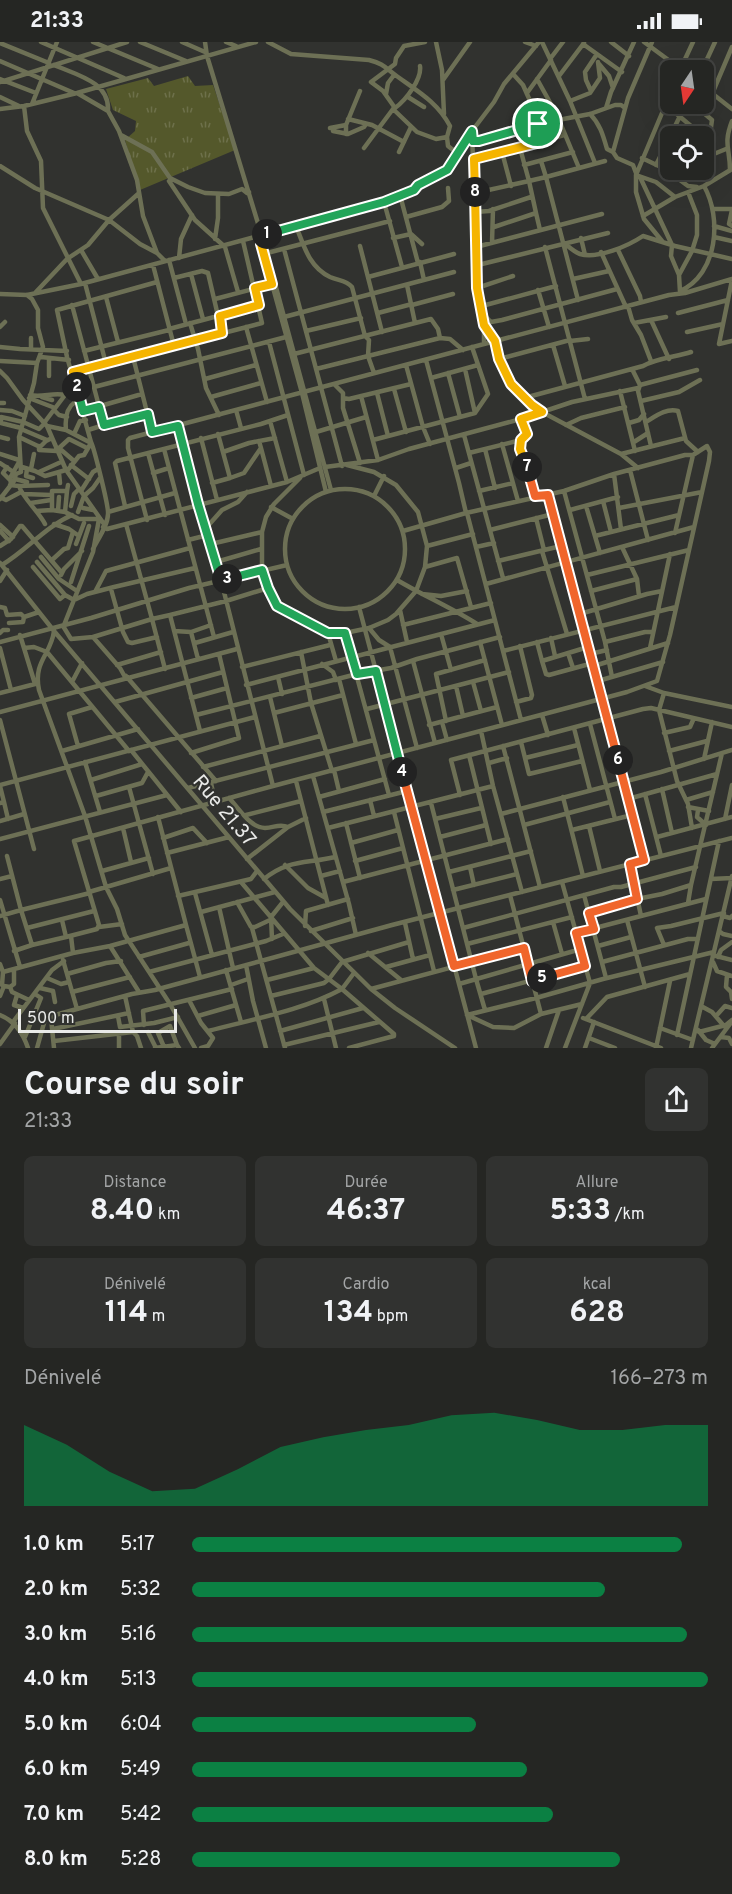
<!DOCTYPE html>
<html lang="fr">
<meta charset="utf-8">
<style>
body{margin:0;font-family:Overpass,sans-serif;background:#313230;color:#f1f3f6;height:100vh;display:flex;flex-direction:column;font-size:22px;white-space:nowrap}
*{box-sizing:border-box;margin:0}
p{font-size:20px;color:#a3a5a6}
.icon{flex:none;width:33px;height:33px;fill:none;stroke:currentColor;stroke-width:2;stroke-linecap:round;stroke-linejoin:round}
.map{position:relative;height:1006px;overflow:hidden}
.panel{display:flex;flex-direction:column;background:#252623;flex:1}
.panel>*{flex:none}
.needle{width:39px;rotate:193deg}
.controls{position:absolute;left:660px;top:18px;display:grid;gap:12px}
.controls a{display:grid;place-items:center;width:54px;height:54px;border-radius:9px;background:#252623;box-shadow:0 6px 24px #0002,0 0 0 2px #424341;font-size:30px}
.scale{position:absolute;left:18px;bottom:15px;width:159px;box-sizing:border-box;padding-left:6px;border:3px solid #e9eae8;border-top:0;font-size:16px;line-height:21px;white-space:nowrap;color:#e9eae8;-webkit-text-stroke:4px #31322f;paint-order:stroke}
.pin{position:absolute;display:grid;place-items:center;width:51px;height:51px;color:#fff;margin:-26px;border:3px solid #fff;border-radius:50%;box-shadow:0 2px 6px #0007}
.km{position:absolute;width:30px;height:30px;margin:-15px;border-radius:50%;background:#222;color:#fff;font-size:16px;line-height:30px;text-align:center}
.round{display:grid;place-items:center;flex:none;width:63px;height:63px;border-radius:9px;background:#313230}
.summary{display:flex;align-items:center;justify-content:space-between;height:102px;padding:0 24px}
h1{font-size:33px;font-weight:700;line-height:45px}
.metrics{display:grid;grid-template-columns:repeat(3,1fr);gap:9px;height:102px;padding:6px 24px}
.metrics div{display:grid;align-content:center;border-radius:9px;background:#313230;text-align:center}
.metrics b{font-size:30px;font-weight:700}
.metrics small{font-size:16px;font-weight:400}
.metrics p{font-size:16px}
.chart{height:168px;padding:12px 24px}
.chart p{display:flex;justify-content:space-between}
.chart svg{width:100%;height:108px;margin-top:6px;fill:#0b8043;opacity:.7}
ul{padding:0 24px;list-style:none;font-size:20px}
li{display:grid;grid-template-columns:96px 72px 1fr;align-items:center;height:45px}
li i{height:15px;border-radius:8px;background:#0b8043}
.status{display:flex;justify-content:space-between;align-items:center;height:42px;padding:0 30px;background:#252623;direction:ltr}
.status svg{height:16px;fill:currentColor}
.map>svg:first-child{display:block}
.grass{fill:url(#grass-tufts)}
.lines{fill:none;stroke-linecap:round;stroke-linejoin:round}
.minor{stroke:#6d7055;stroke-width:4.5}
.split-1-casing{stroke:#fff;stroke-width:12}
.split-2-casing{stroke:#fff;stroke-width:12}
.split-3-casing{stroke:#fff;stroke-width:12}
.split-4-casing{stroke:#fff;stroke-width:12}
.split-5-casing{stroke:#fff;stroke-width:12}
.split-6-casing{stroke:#fff;stroke-width:12}
.split-7-casing{stroke:#fff;stroke-width:12}
.split-8-casing{stroke:#fff;stroke-width:12}
.split-9-casing{stroke:#fff;stroke-width:12}
.split-1{stroke:#22a559;stroke-width:8}
.split-2{stroke:#f5b400;stroke-width:8}
.split-3{stroke:#22a559;stroke-width:8}
.split-4{stroke:#22a559;stroke-width:8}
.split-5{stroke:#f0652b;stroke-width:8}
.split-6{stroke:#f0652b;stroke-width:8}
.split-7{stroke:#f0652b;stroke-width:8}
.split-8{stroke:#f5b400;stroke-width:8}
.split-9{stroke:#f5b400;stroke-width:8}
.labels{text-anchor:middle;stroke-width:4.5;stroke-linejoin:round;paint-order:stroke}
.street-label{font-size:20px;fill:#e9eae8;stroke:#31322f}
</style>
<div class="status"><b>21:33</b><svg viewBox="0 0 49 12"><path d="M0 12V9h3v3zM5 12V6h3v6zM10 12V3h3v9zM15 12V0h3v12zM26 1h20v11H26zM47 4h2v5h-2z"/></svg></div>
<div class="map">
<svg width="732" height="1006" viewBox="0 0 732 1006">
<defs>
<pattern id="grass-tufts" width="24" height="20" patternUnits="userSpaceOnUse" patternTransform="scale(1.5)"><rect width="24" height="20" fill="#54582b"/><path d="M3 7l-1-3M5 7V3M7 7l1-3M15 17l-1-3M17 17v-4M19 17l1-3" fill="none" stroke="#6d704a"/></pattern>
</defs>
<rect width="100%" height="100%" fill="#31322f"/>
<!-- grass -->
<path class="grass" d="M188,34L195,44L213,43L235,108L140,148L125,98L135,89L136,79L113,68L106,47L148,36L154,44Z"/>
<g class="lines">
<!-- minor -->
<path class="minor" d="M41,0L124,36
M93,0L158,27
M140,0L186,19
M182,0L205,10
M205,0L207,14L264,201L331,448
M226,0L236,4
M268,0L291,12L369,18C385,22 386,27 398,35C419,50 438,61 450,84L447,95L448,104L453,108L460,107
M425,0L404,4L396,16L395,22L371,40L383,49L395,66L393,67L417,90L436,97L447,95
M436,0L442,28L444,72
M525,0L536,4
M542,0L570,59L595,121
M611,0L629,14
M644,0L682,28
M0,1L49,21
M583,2L622,30
M550,17L563,0
M0,19L74,51
M599,22L609,34L613,46
M54,23C77,33 110,40 108,69
M680,28L693,0
M702,28L715,0
M513,32L523,43L547,97
M559,34L584,1
M0,37L36,51
M537,37L557,73L579,126
M443,38L470,0
M0,40L127,0
M704,45L732,67
M591,49L586,38L585,30L597,12
M77,51L108,69L119,89L137,138L143,174L157,211
M527,51L551,18
M386,52L388,41L394,33
M712,52L732,5
M0,55L19,64
M408,55L424,65
M570,59L590,51L600,36L598,20
M32,62L57,0
M693,62L712,78L709,100L712,113
M666,63L691,84
M24,64L27,89L41,119L43,166L81,242
M395,66C406,58 422,37 420,24
M606,66L611,50L634,0
M0,67L24,64L77,51L256,0
M590,72C600,82 603,93 607,107L613,110L617,116L633,123L636,131
M348,77L372,83L404,100
M558,78L590,72L615,63H621L625,66
M330,86L346,83
M333,89L348,92L364,85L366,82
M472,89L477,246L484,283L495,299L499,317L511,342L532,363L542,370L621,412L638,426
M346,92V83L360,49
M121,93L152,110L170,136L188,145L205,151L229,152L242,147L247,151L249,150
M473,99L514,90L540,81
M364,106L393,67
M520,106L564,93
M399,110L411,85
M502,110L511,144
M613,110L628,56L652,0
M642,116L665,127L688,144L697,145
M704,116L726,107
M474,117L520,106L529,139L546,135L578,258
M541,119L546,135L605,119
M524,123L573,110
M656,123L680,74
M0,124L35,146L109,178L140,202L157,211L165,219
M730,128C730,107 723,102 732,79
M636,133L656,140L675,155L704,144L732,127
M640,135L672,203L671,214L679,233
M169,139L195,178L225,205L238,250
M475,151L529,139L536,171L494,185
M400,153L418,221
M384,160L402,225
M714,167H732
M732,168L729,182L732,184
M475,170L489,169L531,155
M536,171L540,188
M643,174L675,155
M406,175L442,165L449,159L448,146
M296,184C304,204 309,225 330,235C339,239 346,238 352,245L365,294L369,298L368,314L374,331
M714,184L732,189
M714,195L732,199
M393,196L411,192L422,202
M581,196L585,213
M215,197L218,176V152
M261,197V202L302,351L326,450
M662,199L644,177L636,150V133L670,52
M492,201L493,167
M564,201C569,205 574,210 580,212C598,217 628,204 643,194L675,204L732,217
M360,204L382,290
M476,205L602,172
M545,205L585,357
M284,207L342,424
M81,208L98,237
M618,208L640,254L641,260
M601,210L626,265
M267,211L390,179
M179,216L181,197L192,173
M169,218L186,282
M420,220L424,238
M153,223L174,304
M478,223L608,191
M191,232L203,277
M368,235L454,212
M174,236L202,229L208,231L222,291
M573,237L609,229
M732,238L719,302L732,299
M85,241L106,322
M407,243L415,281
M477,246L513,234
M538,248L549,285
M680,249C718,232 722,176 704,144
M680,250L679,233L692,209L697,193V173L688,150
M35,251L67,217L88,203L109,178L138,152
M0,252L27,253L81,242L384,160L414,148L418,143L447,128L472,89L494,60L504,42L539,0
M106,255L118,300
M215,257L272,242
M72,263L104,383L88,388
M412,263L453,252
M482,264L556,244
M628,264L632,278L641,293L651,319
M378,271L412,262
M678,271L728,258
M483,272L491,280L502,278L617,247
M284,275L454,230
M651,278L669,317
M190,281L198,307L206,346L219,373
M634,281L666,275
M0,285L5,280
M246,285L267,360
M169,287L259,263
M306,289L361,276
M687,290L723,282
M31,296V307
M570,299L588,297
M269,300L304,433
M484,302V284
M553,303L565,344
M0,305L20,307L67,309
M84,309L169,288
M294,312L431,277L438,287L440,296L450,297L463,308
M41,315L69,318
M133,315L152,390
M499,317L570,298
M426,318L459,441L466,471
M0,319L37,321
M406,323L423,385L430,402
M316,327L440,296
M465,327L475,371
M632,327L640,343L638,349L651,404
M0,329L7,336L23,358L47,384L66,428L104,482
M73,330L262,281L243,199
M448,331L460,375
M49,334V316
M431,336L478,323
M205,337L256,323
M334,342L343,351V366L360,421
M640,343L697,328
M94,345L286,295
M394,347L406,390
M620,349L635,409
M377,351L388,394
M30,353C42,356 53,350 65,353L44,381
M361,354L378,418
M42,355L52,358
M211,355L261,341
M29,356L55,366
M343,356L349,357L411,342
M524,356L643,324C657,316 676,315 691,310
M641,359L679,350L700,338
M0,361H4
M0,368L12,369L25,374
M54,368L59,373L67,375
M236,368L241,386
M83,369L142,352
M521,377L527,392L521,398L520,407L535,455
M270,379L287,440
M23,380L39,387L45,381
M646,380C656,374 666,366 678,369L686,399L698,410
M629,381L639,378L644,372
M104,383L148,372
M178,383L198,462L221,538L273,744
M566,383L581,376L625,365
M47,384L66,388L91,401
M21,386L1,381V375L23,380
M21,387L47,398
M66,388C65,378 66,366 75,360H81
M316,390L366,375
M74,392L80,379L86,378
M464,393L503,536
M0,395L8,397
M19,395L40,405L46,399L52,396
M201,396L217,458
M373,398L475,371L488,352L472,305
M634,400L648,391
M502,402L518,459
M39,404V408L57,409
M59,406L74,419
M261,406L271,444
M164,407L214,595
M485,407L495,446
M57,408L69,397L87,406
M223,410L249,401L275,396
M148,411L165,473
M469,411L521,398
M0,412L19,418
M621,412L685,396
M0,421L15,431
M71,423L89,437
M7,425L3,431L10,438
M22,425L35,429L45,434L66,428
M325,425L378,418L409,407L521,377L572,360L638,346
M456,426L471,421
M27,427L26,434L33,436
M31,427L34,412
M630,428L648,498
M67,429L79,414L84,413L91,401
M39,430L61,420
M59,431L60,441
M153,431L169,426
M614,432L621,487
M230,436L244,431L261,406L259,399
M300,436L274,462L266,475L262,490V528L274,561L284,568L328,591H345L369,586L388,578L396,572L416,549L425,525L427,504L418,470L396,443L374,430L347,423
M15,437L27,440
M212,441L230,436L218,392
M11,442L10,436L19,420
M10,443L19,444C22,455 39,470 45,482
M19,444L48,443
M285 507a60 60 0 1 1 120 0a60 60 0 1 1-120 0Z
M81,449L93,430L98,427
M479,449L513,441
M564,449L605,600L612,635
M24,452L51,453
M548,453L643,818
M84,454L93,446L100,436
M374,454L384,434
M0,455L6,458L21,450
M0,457L14,439L16,432L21,430L19,395L34,341L37,321L43,305L38,286V268L32,257L27,253
M603,459L611,490
M31,461L51,458
M71,464L74,452L79,447
M125,464L115,421L117,419L261,382L288,373
M586,464L600,511
M271,465L293,477
M83,466L93,468
M619,466L702,450
M52,468V449H67L68,443
M570,468L618,455
M36,469L52,468L65,470L79,477H100
M58,469L59,455
M65,470L67,449
M78,470L84,454
M108,470L175,451
M467,471L521,678
M536,476L544,508
M147,478L128,406V398L130,396L669,253L685,251L732,237
M54,482L69,487L79,494
M126,482L152,577L170,573L200,689
M0,483L13,495
M103,485L107,487L287,440L320,426
M206,486L222,468L238,460L247,450
M490,488L553,472
M0,489L9,499
M675,491L693,413
M595,494L679,473
M188,498L208,493
M76,502L84,481
M211,502L262,490
M0,504L11,497L20,484H22L62,531
M427,504L473,492
M476,505L494,501
M622,505L637,537L639,554
M93,507C98,497 108,483 108,472C109,465 94,406 91,400L67,315L57,268L157,240
M542,509L567,592
M41,515L59,537L77,549
M52,518L64,507L68,506L73,490
M498,519L561,504
M37,520L65,553L74,558L87,552L114,545L195,526
M216,520L261,507
M0,521L54,589L290,867L371,947L395,966L455,1006
M2,523C27,508 45,485 72,473
M33,525L60,557L65,553
M425,525L457,516L471,565
M61,533L64,527L82,509
M587,533L689,508
M397,538C424,554 452,566 477,582
M0,539L7,528
M71,540L89,484
M486,542L694,485
M111,547L123,590L128,600L132,601L157,595
M591,549L637,537
M95,550L106,529L190,506
M422,552L441,554L467,549
M0,565L5,566L7,573L21,572L24,575
M359,565L476,1006
M400,568L407,600
M580,572L647,552L662,549
M170,573L226,559L268,546
M9,581L23,580L24,575L39,570
M64,583L93,510L99,477
M403,583L491,561
M63,584L71,597L93,595L120,626L125,635
M369,586L379,598L390,605L417,706
M54,589C51,613 33,619 39,648L85,774L106,845L117,867L125,893L170,962L195,1006
M174,589L191,590L211,583
M191,590L198,617
M0,591L3,588H8
M328,591L336,619
M345,591L389,753
M441,592L451,628
M20,593L35,642
M93,595L152,577L165,627
M551,596L555,614
M0,600L91,576L189,546L287,523
M480,600L502,683
M537,600L542,619L588,605
M605,600L645,590H653
M195,601L233,590
M0,606L11,648
M24,606L34,605L47,610L129,709
M650,606L670,512
M503,609L676,565
M301,610L311,661L332,729
M568,611L573,626
M590,612L607,608
M413,619L435,701
M542,619L546,632L549,633L593,621
M322,622L333,630L336,638
M117,623L161,610
M594,624L668,601
M242,625L330,603
M126,634L216,739
M278,635L282,652
M339,637L356,702
M598,639L663,620
M72,640L82,621
M473,640L481,669
M246,643L495,578
M456,644L463,674
M645,644L664,651L732,665
M0,651L35,642
M664,651L659,668L677,739L688,762L692,786
M270,655L282,704
M191,656L227,646
M115,660L223,630
M516,660L531,656L532,653L520,604
M367,667L509,630
M0,670L237,607
M274,671L343,653
M196,673L357,632L391,626L417,617L500,595
M542,673L548,693
M0,678L34,807
M446,679L436,632L485,618
M442,680L447,698
M590,682L615,777
M429,683L497,665
M574,686L590,748
M481,689L493,744L522,850
M664,691L690,685L694,676
M521,700L529,732L582,719
M78,704L69,672L92,665
M503,704L540,845
M131,708L181,770
M62,709L138,687
M669,709L707,699
M191,711L239,696L219,612
M469,713L491,802
M525,716L578,703
M704,717L712,680
M85,720L100,770
M489,721L507,716
M203,725L320,694
M334,728L339,749
M313,734L349,862L356,893
M91,738L142,722
M296,739L328,863
M211,741L215,760
M0,743L255,675
M0,744L4,760L0,761
M129,745L153,832
M188,746L374,698
M662,747L672,791
M645,752L661,814
M460,753L451,718L643,667L651,666L732,685
M96,754L142,741L148,730
M319,755L385,737
M563,755L583,834
M229,756C239,766 250,786 265,786C274,786 279,781 288,785
M628,757L717,732
M370,758L374,774
M686,758L713,750
M4,760L8,777
M431,761L476,937L485,968
M688,765L709,769
M698,768L697,775L706,783
M323,770L407,749
M394,770L434,929
M501,772L661,730L732,708
M246,773L301,759
M435,777L481,766
M725,777L732,743
M0,779L24,772
M346,781L360,836
M524,783L610,760
M589,784L600,829
M123,786L131,820
M328,786L493,744
M572,788L632,773
M440,795L486,783
M657,795L732,775
M163,796L193,786L207,801
M0,797L167,753
M351,801L398,788
M167,811L229,795
M7,814L21,868L90,851
M247,817L288,785L306,776
M355,819L403,806
M630,822L641,874
M285,823L308,846L326,856
M470,825L474,843
M102,829L149,816
M449,830L531,809
M321,834L340,829
M0,837L12,834
M264,837C289,817 306,822 335,815
M711,837L732,836
M241,840L314,926L342,947L354,931
M343,840L508,797
M562,840L590,941L565,1006
M453,848L517,832
M89,850L171,826
M195,851L212,913
M510,853L541,972
M584,853L606,936
M178,854L251,837L257,829
M0,858L20,925
M237,860L251,885H255L270,878
M688,861L691,843L722,711
M219,865L233,926
M201,870L275,850
M589,871L637,857L662,852L691,843
M0,874L21,868L32,903L14,909
M723,874L730,876L732,874
M627,878L645,945
M553,880L562,912
M405,881L413,917
M186,883L200,935
M305,884L306,869L348,857
M99,885L122,882
M27,886L94,869
M252,886L285,1006
M463,886L614,845H621L696,825
M311,889L353,876
M719,889L723,892L732,894
M576,891L706,857
M66,895L97,887L99,883L74,799L273,744L627,650L657,639L670,593L709,419L710,410L707,404L693,413H685L614,432L564,449L466,471L403,489
M272,897L271,875L283,860
M467,902L572,875
M32,903L66,895L62,878
M664,903L657,886L671,884L724,871
M110,904L139,950
M598,904L631,895
M73,911L110,904L186,883L158,775
M368,911L401,938
M716,914L732,918
M139,915L189,901
M718,915L721,908L732,900
M63,918L77,967
M602,920L688,897H698
M713,920L717,929L732,934
M0,922L3,930L2,943L4,944L0,954
M246,923L253,959L266,1006
M386,925L430,913
M226,928L241,980
M3,930L73,911L71,894
M149,930L266,899L283,892
M67,932L106,921L121,919
M727,933L726,945L731,950L732,957
M47,936L61,942L69,940
M267,938L314,926
M459,942L581,907
M231,943L248,937
M4,944L10,945L12,950L29,958
M10,945L14,942V928
M40,946L53,949L55,960
M371,947L524,906
M72,950L130,935
M481,952L585,924
M17,953L14,963L23,966
M125,954L133,990L137,994L141,1006
M271,954L324,941L329,937L342,920L409,900
M324,957L336,1006
M189,958L201,981L213,996L208,1004L201,1006
M701,964L712,970L724,984
M0,973C15,979 23,991 28,1006
M467,973L536,956L603,937L714,910
M467,973L493,985L514,986L541,972L582,962
M118,974L120,985L154,981L178,975
M198,974L236,963
M716,974L725,964L732,966
M583,976L661,1006
M586,977L607,955L690,932
M13,980L52,928L64,919
M144,983L143,969L232,947
M660,986L693,998
M53,987L129,971
M698,988L706,998L715,1002
M208,989C253,977 301,969 342,947L394,992V994L349,1006
M280,989L363,966
M148,990L156,1006
M699,990L726,983L732,978
M677,993L719,799
M25,995L41,956L35,952
M721,995L729,996L732,1002
M589,996L615,1006
M54,999L133,990
M0,1002L15,981
M284,1003L379,980
M164,1005L158,991L170,984L177,1003
M37,1006L46,974
M54,1006L51,976L55,973L132,952L155,948L392,883L732,796
M119,1006V992
M155,1006L177,1003L179,1006
M546,1006L559,968
M585,1006L594,980
M656,1006L670,939
M691,1006L732,834
M712,1006L730,982"/>
</g>
<g class="lines">
<defs>
<path id="split-1" d="M267,192L384,160L414,148L418,143L447,128L472,89L473,99H479L538,82"/>
<path id="split-2" d="M77,345L73,330L222,291L220,274L259,263L255,246L272,242L261,202V194L267,192"/>
<path id="split-3" d="M77,345L83,369L99,365L104,383L148,372L152,390L178,384L198,462L221,538L227,537"/>
<path id="split-4" d="M227,537L262,528L268,546L277,564L328,591H345L357,632L376,629L402,730"/>
<path id="split-5" d="M402,730L454,924L524,906L532,939L542,936"/>
<path id="split-6" d="M542,936L585,924L576,891L594,887L589,871L637,857L630,822L644,818L618,718"/>
<path id="split-7" d="M527,425L535,454L548,453L618,718"/>
<path id="split-8" d="M475,150L477,246L484,283L495,299L499,317L511,342L532,363L542,370L521,377L527,392L521,398L520,407L527,425"/>
<path id="split-9" d="M475,150L474,117L545,99L547,97L540,81L538,82"/>
</defs>
<!-- split-1 casing -->
<use href="#split-1" class="split-1-casing"/>
<!-- split-2 casing -->
<use href="#split-2" class="split-2-casing"/>
<!-- split-3 casing -->
<use href="#split-3" class="split-3-casing"/>
<!-- split-4 casing -->
<use href="#split-4" class="split-4-casing"/>
<!-- split-5 casing -->
<use href="#split-5" class="split-5-casing"/>
<!-- split-6 casing -->
<use href="#split-6" class="split-6-casing"/>
<!-- split-7 casing -->
<use href="#split-7" class="split-7-casing"/>
<!-- split-8 casing -->
<use href="#split-8" class="split-8-casing"/>
<!-- split-9 casing -->
<use href="#split-9" class="split-9-casing"/>
<!-- split-1 -->
<use href="#split-1" class="split-1"/>
<!-- split-2 -->
<use href="#split-2" class="split-2"/>
<!-- split-3 -->
<use href="#split-3" class="split-3"/>
<!-- split-4 -->
<use href="#split-4" class="split-4"/>
<!-- split-5 -->
<use href="#split-5" class="split-5"/>
<!-- split-6 -->
<use href="#split-6" class="split-6"/>
<!-- split-7 -->
<use href="#split-7" class="split-7"/>
<!-- split-8 -->
<use href="#split-8" class="split-8"/>
<!-- split-9 -->
<use href="#split-9" class="split-9"/>
</g>
<g class="labels">
<!-- street labels -->
<g class="street-label">
<text transform="translate(225 768) rotate(50)" y="7">Rue 21.37</text>
</g>
</g>
</svg>
<div class="controls">
<a><svg class="needle" viewBox="-14 -14 28 28"><path d="M0-13l5 13h-10z" fill="#e53935"/><path d="M0 13l5-13h-10z" fill="#a3a5a6"/></svg></a>
<a><svg class="icon" aria-label="locate" viewBox="0 0 24 24"><circle cx="12" cy="12" r="6"/><path d="M12 2v4M12 18v4M2 12h4M18 12h4"/></svg></a>
</div>
<div class="scale">500 m</div>
<div class="pin" style="left:538px;top:82px;background:#1e9e55"><svg class="icon" aria-label="arrive" viewBox="0 0 24 24"><path d="M6 21V4h12l-3 4 3 4H6"/></svg></div>
<b class="km" style="left:267px;top:192px">1</b>
<b class="km" style="left:77px;top:345px">2</b>
<b class="km" style="left:227px;top:537px">3</b>
<b class="km" style="left:402px;top:730px">4</b>
<b class="km" style="left:542px;top:936px">5</b>
<b class="km" style="left:618px;top:718px">6</b>
<b class="km" style="left:527px;top:425px">7</b>
<b class="km" style="left:475px;top:150px">8</b>
</div>
<section class="panel">
<div class="summary"><div><h1>Course du soir</h1><p>21:33</p></div><a class="round"><svg class="icon" aria-label="share" viewBox="0 0 24 24"><path d="M12 15V3M7 8l5-5 5 5M5 13v7h14v-7"/></svg></a></div>
<div class="metrics">
<div><p>Distance</p><b>8.40<small> km</small></b></div>
<div><p>Durée</p><b>46:37</b></div>
<div><p>Allure</p><b>5:33<small> /km</small></b></div>
</div>
<div class="metrics">
<div><p>Dénivelé</p><b>114<small> m</small></b></div>
<div><p>Cardio</p><b>134<small> bpm</small></b></div>
<div><p>kcal</p><b>628</b></div>
</div>
<div class="chart"><p><span>Dénivelé</span>166–273 m</p>
<svg viewBox="0 0 160 44" preserveAspectRatio="none"><path d="M0 44V11L10 19L20 30L30 38L40 37L50 29L60 20L70 16L80 13L90 11L100 7L110 6L120 9L130 13L140 13L150 11L160 11V44z"/></svg>
</div>
<ul>
<li><b>1.0 km</b>5:17<i style="width:95%"></i></li>
<li><b>2.0 km</b>5:32<i style="width:80%"></i></li>
<li><b>3.0 km</b>5:16<i style="width:96%"></i></li>
<li><b>4.0 km</b>5:13<i style="width:100%"></i></li>
<li><b>5.0 km</b>6:04<i style="width:55%"></i></li>
<li><b>6.0 km</b>5:49<i style="width:65%"></i></li>
<li><b>7.0 km</b>5:42<i style="width:70%"></i></li>
<li><b>8.0 km</b>5:28<i style="width:83%"></i></li>
</ul>
</section>
